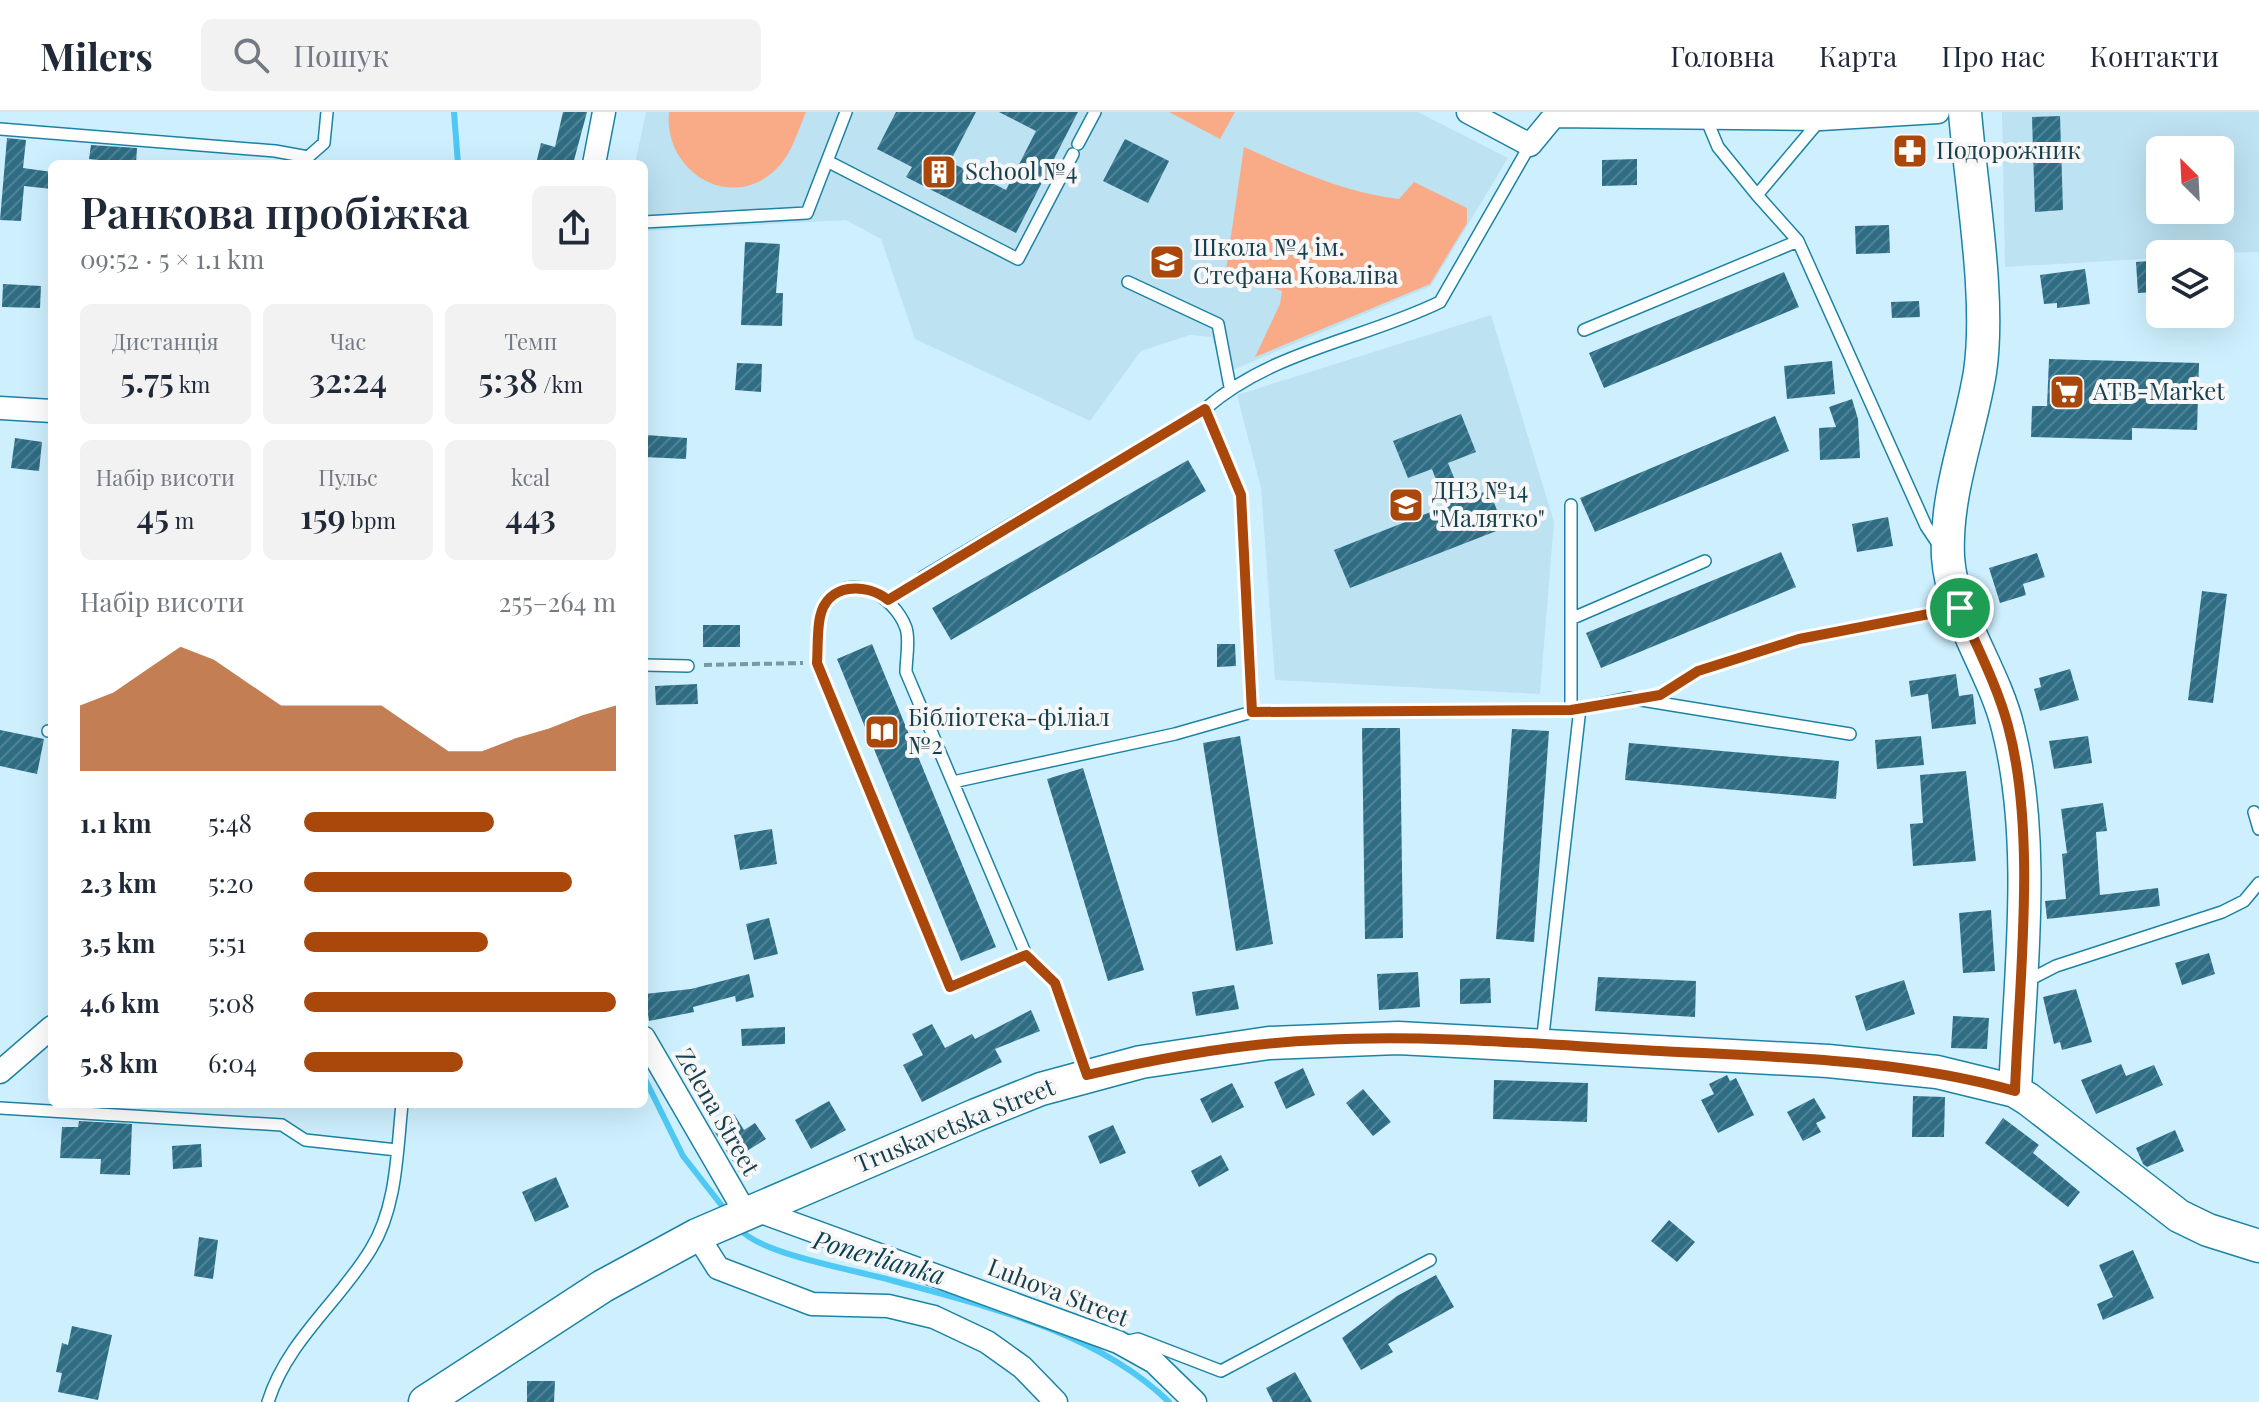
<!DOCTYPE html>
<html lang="uk">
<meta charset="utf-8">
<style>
body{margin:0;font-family:"Playfair Display",serif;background:#f2f2f3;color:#1f2937;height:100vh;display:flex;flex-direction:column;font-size:30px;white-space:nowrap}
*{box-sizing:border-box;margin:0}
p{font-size:26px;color:#747a83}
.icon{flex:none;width:44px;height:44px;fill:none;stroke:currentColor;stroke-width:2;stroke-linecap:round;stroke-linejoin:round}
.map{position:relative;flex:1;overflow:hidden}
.side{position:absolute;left:48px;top:48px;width:600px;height:948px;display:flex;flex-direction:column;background:#fff;border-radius:12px;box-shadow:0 8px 32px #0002}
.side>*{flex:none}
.needle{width:52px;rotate:336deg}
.controls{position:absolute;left:2146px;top:24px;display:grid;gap:16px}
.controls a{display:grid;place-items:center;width:88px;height:88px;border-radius:12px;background:#fff;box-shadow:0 8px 32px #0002;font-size:40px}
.pin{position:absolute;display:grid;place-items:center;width:68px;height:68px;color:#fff;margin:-34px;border:4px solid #fff;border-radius:50%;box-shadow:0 2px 8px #0007}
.round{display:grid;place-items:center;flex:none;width:84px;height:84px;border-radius:12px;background:#f2f2f3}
.head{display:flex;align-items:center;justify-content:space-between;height:136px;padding:0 32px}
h1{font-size:44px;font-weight:600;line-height:60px}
.metrics{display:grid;grid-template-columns:repeat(3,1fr);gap:12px;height:136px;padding:8px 32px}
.metrics div{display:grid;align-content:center;border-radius:12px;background:#f2f2f3;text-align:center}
.metrics b{font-size:34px;font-weight:600}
.metrics small{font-size:22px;font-weight:400}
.metrics p{font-size:22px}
.chart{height:224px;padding:16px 32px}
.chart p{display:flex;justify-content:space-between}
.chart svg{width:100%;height:144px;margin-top:8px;fill:#aa480c;opacity:.7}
ul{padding:0 32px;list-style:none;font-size:26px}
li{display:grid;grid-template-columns:128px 96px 1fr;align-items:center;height:60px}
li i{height:20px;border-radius:10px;background:#aa480c}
header{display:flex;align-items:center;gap:48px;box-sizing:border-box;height:112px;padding:0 40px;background:#fff;border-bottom:2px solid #e0e1e3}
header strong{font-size:38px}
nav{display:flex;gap:44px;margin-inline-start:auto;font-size:28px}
.search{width:560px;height:72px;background:#f2f2f3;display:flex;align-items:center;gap:20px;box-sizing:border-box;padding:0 28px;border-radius:12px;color:#747a83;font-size:30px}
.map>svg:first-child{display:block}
.built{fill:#bde2f1;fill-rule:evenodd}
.green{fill:#f9ab87}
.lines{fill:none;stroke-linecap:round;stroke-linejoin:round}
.stream{stroke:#4fc8f3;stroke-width:6}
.building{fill:url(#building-hatch)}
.lane-casing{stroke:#1c83a4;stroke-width:14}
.street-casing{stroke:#1c83a4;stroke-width:25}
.secondary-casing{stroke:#1c83a4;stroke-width:35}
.path{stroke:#7499a7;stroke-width:4;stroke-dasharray:8 4;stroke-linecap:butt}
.lane{stroke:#fff;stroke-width:11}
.street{stroke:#fff;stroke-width:22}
.secondary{stroke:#fff;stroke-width:32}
.route-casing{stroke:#fff;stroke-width:16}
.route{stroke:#aa480c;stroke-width:10}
.labels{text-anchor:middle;stroke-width:8;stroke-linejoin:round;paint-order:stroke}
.poi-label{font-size:24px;fill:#173f4d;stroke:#f7f7f7;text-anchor:start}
.street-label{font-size:24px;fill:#173f4d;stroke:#f7f7f7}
.water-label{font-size:26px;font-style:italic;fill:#0a4052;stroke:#f7f7f7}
</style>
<header>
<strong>Milers</strong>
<div class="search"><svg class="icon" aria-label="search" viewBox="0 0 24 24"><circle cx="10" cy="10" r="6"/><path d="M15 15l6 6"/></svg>Пошук</div>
<nav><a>Головна</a><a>Карта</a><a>Про нас</a><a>Контакти</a></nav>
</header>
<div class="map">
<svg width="2259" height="1290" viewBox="0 0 2259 1290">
<defs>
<pattern id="building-hatch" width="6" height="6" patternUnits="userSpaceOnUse" patternTransform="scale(2)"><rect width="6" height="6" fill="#2e6d84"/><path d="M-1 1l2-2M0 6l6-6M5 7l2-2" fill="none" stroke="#518396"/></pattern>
</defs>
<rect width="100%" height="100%" fill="#cef0fe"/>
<!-- built -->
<path class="built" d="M646,0H1418L1508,46L1431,174L1223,262L1212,225L1190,223L1141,239L1090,309L915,227L881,127L846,108L644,119V52H635Z
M2002,0H2259V140L2160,142V146L2005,155ZM2160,38H2220V98H2160Z
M1491,203L1554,410L1540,582L1275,568L1261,376L1237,283Z"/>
<!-- green -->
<path class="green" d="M669,0H806C797,21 791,45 773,60C727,100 663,57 669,0Z
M1169,0H1235L1220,27Z
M1244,35C1295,58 1344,80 1399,87L1414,70L1467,96V111L1430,172L1255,245L1280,192L1282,179L1226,158Z"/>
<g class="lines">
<!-- stream -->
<path class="stream" d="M454,0L458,52
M644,965L683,1044L726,1099
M740,1117C759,1142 860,1159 894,1169C989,1195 1097,1220 1169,1290"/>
</g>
<!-- building -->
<path class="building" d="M563,0H587L573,52H536L541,31L555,35Z
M896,0H976L950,50L1006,78L1036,19L999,0H1078L1016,121L906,65L912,55L877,37Z
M2060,4L2063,98L2035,100L2032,5Z
M7,26L26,28L23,56L52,60V77L24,74L21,109L0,108Z
M1125,27L1169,49L1148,91L1103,69Z
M91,33L137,36L136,52L89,47Z
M1637,47V73L1602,74V48Z
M1889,113L1890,141L1856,142L1855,114Z
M745,130L780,132L776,181H783L782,214L741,213Z
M2160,148V168L2154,169L2155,180L2138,181L2136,150Z
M2085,157L2090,192L2057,196V191L2044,192L2040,163Z
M1784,160L1799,195L1604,276L1589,241Z
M3,172L41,174L40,196L2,195Z
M1919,189L1920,205L1892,206L1891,190Z
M2049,247L2199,251L2197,318L2132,316V328L2031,325L2032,294H2047Z
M1832,249L1835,282L1787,287L1784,254Z
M737,251L762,252L761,280L735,278Z
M1852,287L1858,307L1860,346L1820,348L1819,316L1836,315L1829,295Z
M1461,302L1476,340L1448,351L1463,388L1489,378L1504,416L1350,476L1334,438L1446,394L1432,357L1408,366L1393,329Z
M1775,304L1789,339L1595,420L1580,386Z
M646,323L687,326L686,347L644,345Z
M15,326L42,330L39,359L11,356Z
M1188,348L1206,379L951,528L932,496Z
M1888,405L1893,434L1857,440L1852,412Z
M1781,440L1796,475L1601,556L1586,521Z
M2037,441L2045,465L2023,472L2026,483L2000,491L1989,456Z
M2202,479L2227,482L2213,591L2188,588Z
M703,513H740V535H703Z
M872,532L996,835L961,849L837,547Z
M1217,532H1235L1236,554L1217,555Z
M2070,557L2079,588L2040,599L2034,577L2041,575L2039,566Z
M1956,562L1959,584L1973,582L1976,612L1932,617L1928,582L1911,585L1909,569Z
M697,572L698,592L656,593L655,574Z
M1362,616H1400L1403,826L1365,827Z
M1512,617L1549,619L1534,830L1496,827Z
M0,618L44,627L37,662L0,654Z
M1240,624L1273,832L1236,839L1203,631Z
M1921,624L1924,653L1877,657L1875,628Z
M2088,624L2092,651L2054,657L2049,629Z
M1629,631L1839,649L1836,687L1625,668Z
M1083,656L1144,858L1108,869L1047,667Z
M1966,659L1976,749L1913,754L1910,712L1923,711L1920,663Z
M2103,691L2107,719L2096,720L2100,783L2158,776L2160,794L2047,807L2045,789L2066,787L2062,742L2067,741L2061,697Z
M772,717L777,752L740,758L734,723Z
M1991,798L1995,859L1963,861L1959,801Z
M769,806L778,842L754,848L746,812Z
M2209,841L2215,862L2182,873L2175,851Z
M1418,860L1420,895L1379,898L1377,862Z
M749,862L754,885L736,890L735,884L693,895L694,900L649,909L645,882L691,877Z
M1598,865L1696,869L1695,905L1595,899Z
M1490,866L1491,891L1460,892V867Z
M1904,868L1915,902L1866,919L1855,884Z
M1234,873L1239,897L1196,904L1192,880Z
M2076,877L2092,930L2062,938L2060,930L2054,932L2043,885Z
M1031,898L1040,919L995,937L1002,950L922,990L903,953L923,943L912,922L932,912L945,936L972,922L975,927Z
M1953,904L1989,906L1987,937L1951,936Z
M785,915V932L742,934L741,917Z
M2121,952L2126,964L2154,953L2163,973L2096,1002L2081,968Z
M1303,956L1315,983L1286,997L1274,970Z
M1727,963L1730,969L1736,966L1754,1003L1718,1021L1701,988L1714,982L1709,972Z
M1494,968L1588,971L1587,1010L1493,1007Z
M1232,971L1244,995L1212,1011L1200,987Z
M1363,977L1391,1010L1373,1024L1346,991Z
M1913,984L1945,985L1944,1025H1912Z
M1814,986L1826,1006L1816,1011L1821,1020L1803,1029L1787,1000Z
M829,989L846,1018L811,1037L795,1008Z
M734,1002L744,1018L755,1011L766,1027L747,1039L758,1058L744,1067L712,1016Z
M2003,1006L2039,1033L2033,1041L2080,1080L2068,1095L1985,1031Z
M79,1009L132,1012L130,1063L100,1062L101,1047L60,1046L62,1015H78Z
M1113,1013L1126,1041L1100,1052L1088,1024Z
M2175,1018L2184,1039L2147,1055L2143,1052L2136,1036Z
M201,1032L202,1055L173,1057L172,1034Z
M1221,1043L1229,1058L1199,1075L1191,1059Z
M556,1065L569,1095L535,1110L522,1080Z
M1669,1108L1695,1130L1677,1150L1651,1129Z
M199,1125L218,1128L213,1167L194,1164Z
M2133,1138L2154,1186L2103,1208L2097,1192L2113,1185L2099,1153Z
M1436,1163L1454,1195L1388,1232L1393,1240L1361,1258L1342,1226L1397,1184Z
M72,1214L112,1223L98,1288L58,1280L62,1261L56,1260L62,1231L68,1233Z
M1295,1260L1312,1290H1273L1266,1276Z
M527,1269H555L554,1290H527Z"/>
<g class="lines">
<defs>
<path id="lane" d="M1705,4L1718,35L1757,83
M1821,7L1757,83L1798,129L1926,414L1940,435
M0,17L275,39L308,45L324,31L327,0
M1078,32L1095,0
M827,49L1018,147L1073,42
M644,110L807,101L846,0
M1128,170L1218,212L1230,275
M1584,218L1798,129
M1205,297L1241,383L1252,600
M1571,393V598
M923,465L1205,297C1273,238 1362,228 1440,190L1530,33
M1573,506L1705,449
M644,553L688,554
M1645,585L1660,583L1698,559L1799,527L1957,496
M48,619H52
M953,670L1175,622L1252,600L1571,598L1629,586L1850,622
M2254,700L2259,717
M1026,843L950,875L817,551C818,534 815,509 824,495C847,455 894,483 906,516C910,528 906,547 906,560L1026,843L1055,871L1086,960
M2027,869L2056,854L2222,800L2244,789L2259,771
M1542,932L1580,596
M0,996L282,1013L305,1028L397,1038
M1123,1230L1138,1227L1221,1259L1430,1148
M268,1290C287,1229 339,1190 371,1137C397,1095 397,1039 402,992"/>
<path id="street" d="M1468,0L1530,33L1554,4L1821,7L1938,0
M594,52L604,0
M0,296L52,299
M644,926L745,1100
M0,960L52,915
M753,1097L1118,1230L1154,1250L1195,1290
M697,1123L718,1156L812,1192L888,1194L934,1205L987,1230L1022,1255L1056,1290"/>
<path id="secondary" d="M1965,0C1971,77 1991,186 1980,260C1970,322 1945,381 1948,445C1952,505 1994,558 2008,616C2037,730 2020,863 2015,979
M425,1290L603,1174L697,1123L976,1003L1041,977L1141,950L1269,931L1398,926L1828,949L1937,960L2015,979L2028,987L2179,1104L2208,1118L2259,1134"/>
</defs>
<!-- lane casing -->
<use href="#lane" class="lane-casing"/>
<!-- street casing -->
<use href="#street" class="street-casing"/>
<!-- secondary casing -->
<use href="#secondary" class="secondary-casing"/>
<!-- path -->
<path class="path" d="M704,553L803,551"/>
<!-- lane -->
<use href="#lane" class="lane"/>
<!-- street -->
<use href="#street" class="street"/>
<!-- secondary -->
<use href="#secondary" class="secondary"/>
</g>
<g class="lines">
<defs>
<path id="route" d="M1205,297L1241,383L1252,600L1571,598L1660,583L1698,559L1799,527L1960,496C1977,535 1997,573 2008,614C2037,721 2019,868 2015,979C1900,947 1778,945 1660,939C1547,933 1433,922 1321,928C1242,931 1164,945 1087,963L1055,871L1026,843L950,875L817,551C818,536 817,519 820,505C827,471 866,470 888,488Z"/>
</defs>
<!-- route casing -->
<use href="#route" class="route-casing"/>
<!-- route -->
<use href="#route" class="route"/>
</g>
<!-- icons -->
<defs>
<symbol id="pharmacy-square" viewBox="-11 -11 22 22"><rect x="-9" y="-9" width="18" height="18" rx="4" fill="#aa480c" stroke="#f7f7f7"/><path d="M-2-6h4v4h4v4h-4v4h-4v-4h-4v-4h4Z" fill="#fff"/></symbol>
<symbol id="building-square" viewBox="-11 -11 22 22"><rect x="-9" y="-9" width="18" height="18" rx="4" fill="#aa480c" stroke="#f7f7f7"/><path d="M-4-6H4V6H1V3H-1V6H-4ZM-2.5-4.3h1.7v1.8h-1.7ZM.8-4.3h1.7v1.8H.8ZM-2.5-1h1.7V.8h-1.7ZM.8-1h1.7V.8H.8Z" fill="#fff"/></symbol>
<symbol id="school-square" viewBox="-11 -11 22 22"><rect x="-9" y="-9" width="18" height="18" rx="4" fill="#aa480c" stroke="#f7f7f7"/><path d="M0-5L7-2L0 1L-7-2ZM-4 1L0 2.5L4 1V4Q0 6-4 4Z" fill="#fff"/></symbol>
<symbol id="supermarket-square" viewBox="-11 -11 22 22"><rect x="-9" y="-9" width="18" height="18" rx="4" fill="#aa480c" stroke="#f7f7f7"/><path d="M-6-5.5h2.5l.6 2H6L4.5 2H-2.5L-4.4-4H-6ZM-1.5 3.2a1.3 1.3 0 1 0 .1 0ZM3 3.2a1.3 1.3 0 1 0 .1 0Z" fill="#fff"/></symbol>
<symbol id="library-square" viewBox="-11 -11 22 22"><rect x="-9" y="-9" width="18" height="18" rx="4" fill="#aa480c" stroke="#f7f7f7"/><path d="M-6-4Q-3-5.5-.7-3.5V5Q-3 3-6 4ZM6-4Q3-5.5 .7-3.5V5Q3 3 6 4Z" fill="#fff"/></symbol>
</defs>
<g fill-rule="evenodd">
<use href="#pharmacy-square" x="1890" y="19" width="40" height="40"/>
<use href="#building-square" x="919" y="40" width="40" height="40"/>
<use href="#school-square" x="1147" y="130" width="40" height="40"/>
<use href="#supermarket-square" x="2047" y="260" width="40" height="40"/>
<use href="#school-square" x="1386" y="373" width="40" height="40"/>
<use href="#library-square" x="862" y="600" width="40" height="40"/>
</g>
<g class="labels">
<!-- poi labels -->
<g class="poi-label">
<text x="1936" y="47">Подорожник</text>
<text x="965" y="68">School №4</text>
<text x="1193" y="144">Школа №4 ім.<tspan x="1193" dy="28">Стефана Коваліва</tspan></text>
<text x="2093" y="288">ATB-Market</text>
<text x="1432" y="387">ДНЗ №14<tspan x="1432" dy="28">"Малятко"</tspan></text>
<text x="908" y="614">Бібліотека-філіал<tspan x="908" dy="28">№2</tspan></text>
</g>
<!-- street labels -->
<g class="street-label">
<text transform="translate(717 1000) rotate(60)" y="8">Zelena Street</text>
<text transform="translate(955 1014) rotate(-22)" y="8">Truskavetska Street</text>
<text transform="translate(1058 1181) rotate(21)" y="8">Luhova Street</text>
</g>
<!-- water labels -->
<g class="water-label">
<text transform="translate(879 1146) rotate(16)" y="9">Ponerlianka</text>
</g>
</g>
</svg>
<div class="controls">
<a><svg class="needle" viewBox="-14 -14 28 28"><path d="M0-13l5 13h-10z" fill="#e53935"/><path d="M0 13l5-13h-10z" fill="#747a83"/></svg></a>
<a><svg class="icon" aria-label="layers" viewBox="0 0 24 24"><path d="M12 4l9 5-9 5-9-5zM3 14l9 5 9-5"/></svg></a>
</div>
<div class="pin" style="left:1960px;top:496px;background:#1e9e55"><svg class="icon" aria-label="arrive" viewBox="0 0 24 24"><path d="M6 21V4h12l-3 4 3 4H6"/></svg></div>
<section class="side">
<div class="head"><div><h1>Ранкова пробіжка</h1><p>09:52 · 5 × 1.1 km</p></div><a class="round"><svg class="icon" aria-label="share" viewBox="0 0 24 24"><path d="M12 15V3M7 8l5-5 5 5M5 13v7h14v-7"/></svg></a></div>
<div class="metrics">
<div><p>Дистанція</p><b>5.75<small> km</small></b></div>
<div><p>Час</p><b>32:24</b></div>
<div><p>Темп</p><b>5:38<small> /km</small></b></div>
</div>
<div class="metrics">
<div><p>Набір висоти</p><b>45<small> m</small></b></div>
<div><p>Пульс</p><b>159<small> bpm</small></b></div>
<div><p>kcal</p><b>443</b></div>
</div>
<div class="chart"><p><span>Набір висоти</span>255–264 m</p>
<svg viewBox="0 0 160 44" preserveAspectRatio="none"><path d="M0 44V24L10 20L20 13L30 6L40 10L50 17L60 24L70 24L80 24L90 24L100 31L110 38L120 38L130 34L140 31L150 27L160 24V44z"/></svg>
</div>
<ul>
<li><b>1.1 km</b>5:48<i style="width:61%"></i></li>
<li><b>2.3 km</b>5:20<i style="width:86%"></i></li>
<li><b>3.5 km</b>5:51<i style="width:59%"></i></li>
<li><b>4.6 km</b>5:08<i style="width:100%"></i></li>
<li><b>5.8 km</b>6:04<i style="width:51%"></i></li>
</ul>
</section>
</div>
